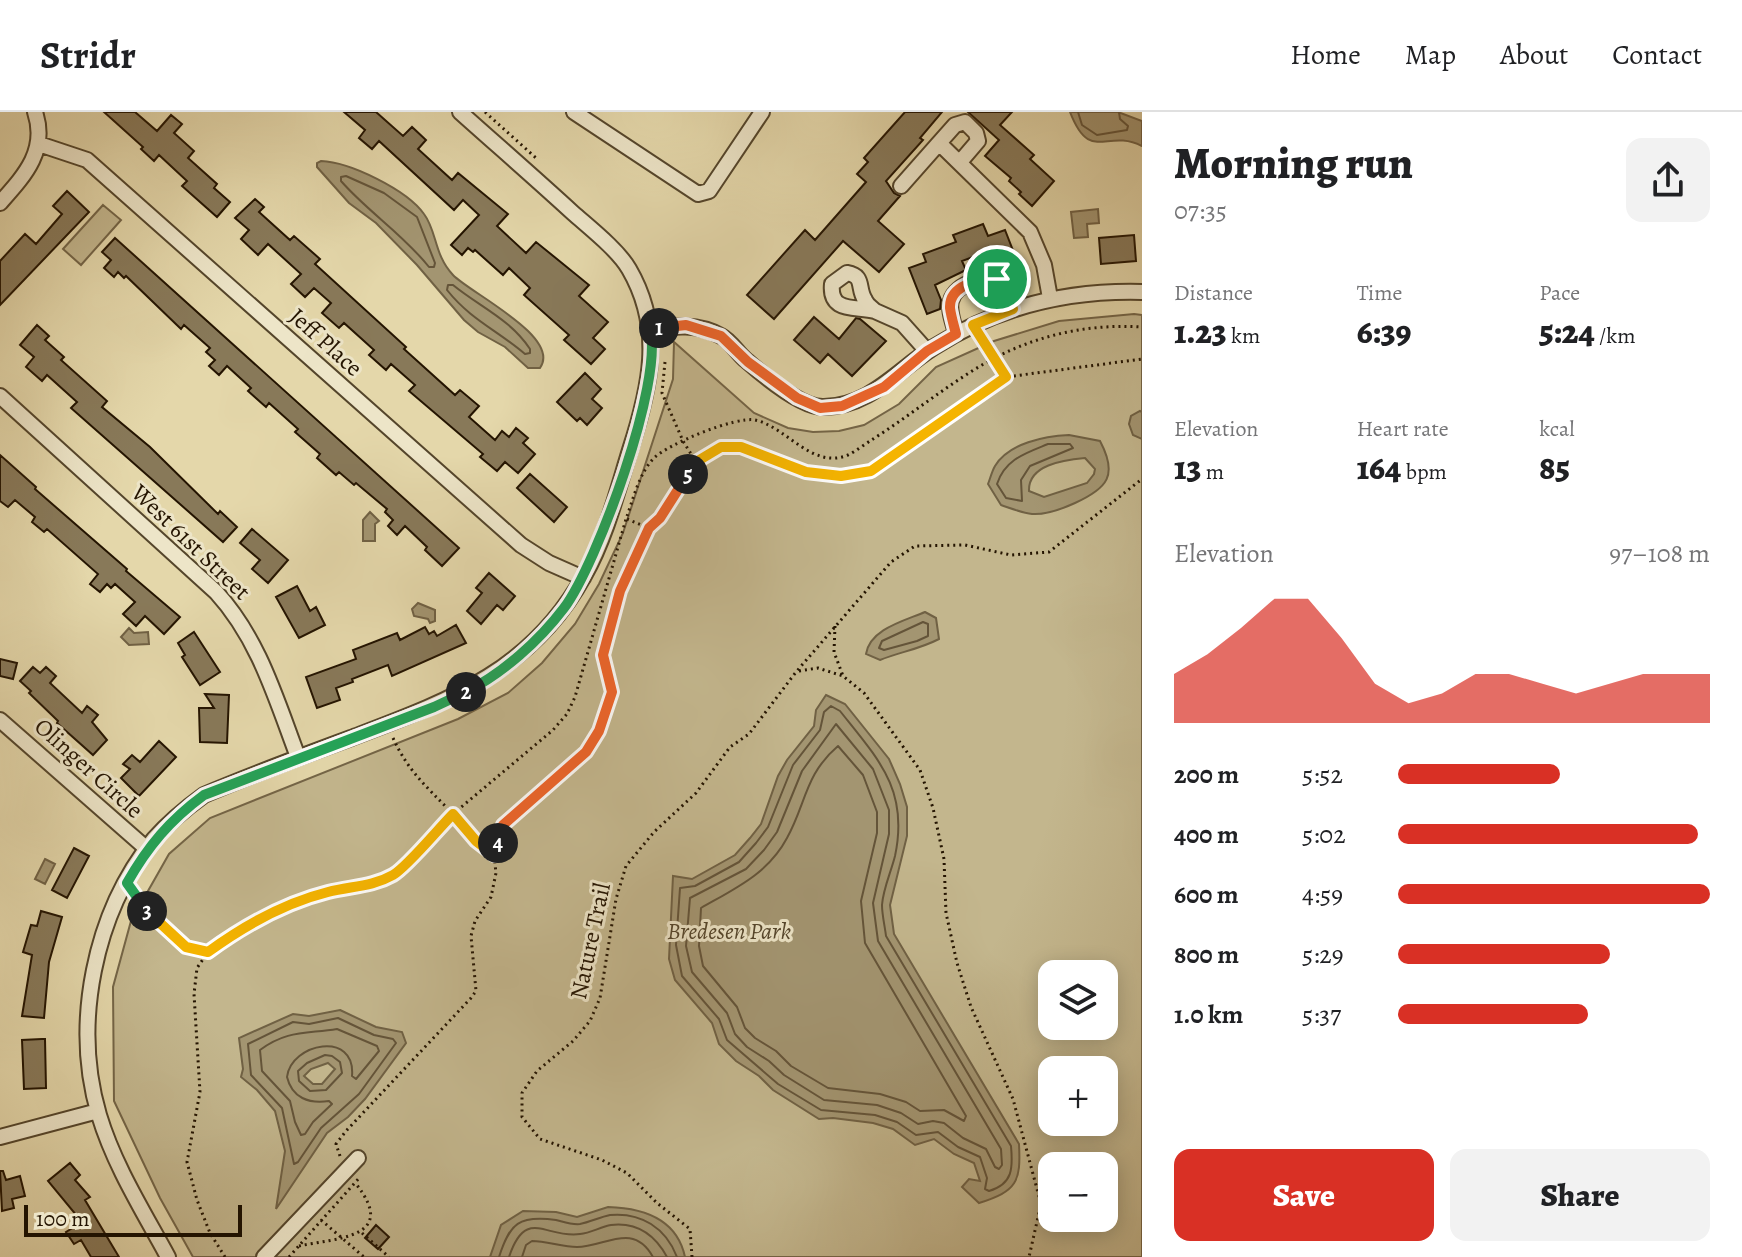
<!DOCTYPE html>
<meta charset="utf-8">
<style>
body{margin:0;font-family:Alegreya,serif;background:#f2f2f2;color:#202124;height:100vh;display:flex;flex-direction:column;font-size:30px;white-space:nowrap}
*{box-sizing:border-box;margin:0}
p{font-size:26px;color:#757577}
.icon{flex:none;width:44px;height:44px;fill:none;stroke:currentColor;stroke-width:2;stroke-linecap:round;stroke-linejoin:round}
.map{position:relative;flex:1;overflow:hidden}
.drawer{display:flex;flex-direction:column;background:#fff;width:600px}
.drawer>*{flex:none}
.buttons{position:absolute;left:1038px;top:848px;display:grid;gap:16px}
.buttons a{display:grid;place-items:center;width:80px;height:80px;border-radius:16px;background:#fff;box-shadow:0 4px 20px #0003;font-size:40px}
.scale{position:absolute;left:24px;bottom:20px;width:218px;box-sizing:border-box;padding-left:8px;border:4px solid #241401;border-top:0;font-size:22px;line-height:28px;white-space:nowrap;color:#241401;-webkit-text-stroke:6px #ede5c8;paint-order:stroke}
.pin{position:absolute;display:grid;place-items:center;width:68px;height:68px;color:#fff;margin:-34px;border:4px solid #fff;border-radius:50%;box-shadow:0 2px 8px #0007}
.km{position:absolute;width:40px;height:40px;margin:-20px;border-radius:50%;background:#222;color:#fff;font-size:22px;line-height:40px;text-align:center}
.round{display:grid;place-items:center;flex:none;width:84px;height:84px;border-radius:16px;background:#f2f2f2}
.overview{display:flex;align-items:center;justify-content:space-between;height:136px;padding:0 32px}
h1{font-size:44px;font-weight:800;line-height:60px}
.figures{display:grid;grid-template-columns:repeat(3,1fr);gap:12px;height:136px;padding:8px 32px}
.figures div{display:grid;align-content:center}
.figures b{font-size:34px;font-weight:800}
.figures small{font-size:22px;font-weight:400}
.figures p{font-size:22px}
.chart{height:224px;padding:16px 32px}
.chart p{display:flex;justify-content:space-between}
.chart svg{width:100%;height:144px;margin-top:8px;fill:#d93025;opacity:.7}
.cta{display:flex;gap:16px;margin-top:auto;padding:16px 32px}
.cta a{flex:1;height:92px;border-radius:16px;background:#d93025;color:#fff;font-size:32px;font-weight:800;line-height:92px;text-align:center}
.cta a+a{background:#f2f2f2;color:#202124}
ul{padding:0 32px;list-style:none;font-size:26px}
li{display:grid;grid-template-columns:128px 96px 1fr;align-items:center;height:60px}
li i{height:20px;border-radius:10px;background:#d93025}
header{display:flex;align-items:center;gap:48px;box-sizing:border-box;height:112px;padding:0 40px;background:#fff;border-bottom:2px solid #e0e0e0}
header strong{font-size:38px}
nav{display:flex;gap:44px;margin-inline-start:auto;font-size:28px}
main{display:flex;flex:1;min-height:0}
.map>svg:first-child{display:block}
.green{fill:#c3b68d;stroke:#746547;stroke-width:2;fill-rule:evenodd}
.water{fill:#a39571;stroke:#706144;stroke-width:2;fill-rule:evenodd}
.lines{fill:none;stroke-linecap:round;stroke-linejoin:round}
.shore{stroke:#645439;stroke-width:2}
.building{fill:#887959;stroke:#241401;stroke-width:2}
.minor-casing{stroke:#54452b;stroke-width:18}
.path{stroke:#241401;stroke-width:3;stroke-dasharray:2 4;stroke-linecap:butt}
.minor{stroke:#ede5c8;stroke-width:14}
.split-1-casing{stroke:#fff;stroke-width:16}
.split-2-casing{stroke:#fff;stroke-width:16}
.split-3-casing{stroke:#fff;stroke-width:16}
.split-4-casing{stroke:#fff;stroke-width:16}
.split-5-casing{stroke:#fff;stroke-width:16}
.split-6-casing{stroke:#fff;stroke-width:16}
.split-1{stroke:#f0652b;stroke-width:10}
.split-2{stroke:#22a559;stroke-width:10}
.split-3{stroke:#22a559;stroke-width:10}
.split-4{stroke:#f5b400;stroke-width:10}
.split-5{stroke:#f0652b;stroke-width:10}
.split-6{stroke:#f5b400;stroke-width:10}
.labels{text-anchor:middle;stroke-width:6;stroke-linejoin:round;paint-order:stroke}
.street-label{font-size:24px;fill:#241401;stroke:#ede5c8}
.park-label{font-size:24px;font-style:italic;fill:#54452b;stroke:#ede5c8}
</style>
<header>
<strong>Stridr</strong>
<nav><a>Home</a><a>Map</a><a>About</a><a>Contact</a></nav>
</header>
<main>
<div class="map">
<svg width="1142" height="1145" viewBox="0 0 1142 1145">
<rect width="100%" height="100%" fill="#e4d7aa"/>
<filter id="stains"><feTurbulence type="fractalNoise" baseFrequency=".0025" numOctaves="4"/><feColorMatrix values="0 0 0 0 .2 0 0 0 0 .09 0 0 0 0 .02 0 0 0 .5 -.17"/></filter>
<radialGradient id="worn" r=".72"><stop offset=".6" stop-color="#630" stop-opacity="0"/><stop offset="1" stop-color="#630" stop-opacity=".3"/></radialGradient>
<!-- green -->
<path class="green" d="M103,93L121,108L81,153L63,137Z
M1134,202L1142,203V1145H193L160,1086L114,989L113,875L131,809L169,742L210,706L458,607L508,581L542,551L575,512L599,472L623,421L673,267L674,230L754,301L788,316L813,320L839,319L864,313L899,292L936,255L994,229L1059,209ZM1052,862H1104V914H1052ZM1052,958H1104V1010H1052ZM1052,1054H1104V1106H1052Z"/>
<!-- water -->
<path class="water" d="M1070,0H1118L1142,9V34C1106,16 1090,52 1070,0Z
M321,49C350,50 407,78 424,102C437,119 434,143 453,163C470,181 562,225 540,256H528L505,235L478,220L464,208L417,153L376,111L349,91L317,55V51Z
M1098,97L1099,111L1087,112L1088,125L1074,126L1071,100Z
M1140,299L1142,300V327L1133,323L1129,312L1131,304Z
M1069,323L1100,329C1118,363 1108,376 1075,391C1062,397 1046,403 1032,402C1022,401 1010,396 1001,393L988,372C990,367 992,359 995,354C1009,331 1045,324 1069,323ZM1085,346L1095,357L1094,362L1087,371L1044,385L1029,379C1028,353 1063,348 1085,346Z
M370,400L379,409L375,412V429H363V408Z
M418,491L435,498V509L430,511L428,507L414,504L412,497Z
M925,500L936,506L939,527C920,537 900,540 880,548L866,542C870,517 904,509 925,500Z
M129,516L134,521L148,520L149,532L129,533L121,525Z
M826,583L845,592L889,647L900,672L907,695V724L890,793L894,822L1019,1032C1021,1070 1017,1079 979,1091L962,1075L969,1067L980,1069L974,1051L954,1042L934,1027L915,1033L893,1017L873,1011L833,1006L819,1007L773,978L759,964L736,949L719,932L712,911L675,868L669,847L673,764L692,767L735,743L750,726L761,712L778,664L787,648L814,614L816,598Z
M45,747L55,752L45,772L35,767Z
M340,898L376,915L402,920L406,931L365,987L348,1005L327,1021L276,1097L285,1039L275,999L257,978L241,965L243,957L239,926L293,902L309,904ZM328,951L335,957L322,972H313L304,964L311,957Z
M608,1095C643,1096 677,1107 685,1145H490L501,1113L523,1099L556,1100L577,1105Z"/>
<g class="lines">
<!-- shore -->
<path class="shore" d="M1078,0L1082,13L1097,23L1127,18L1128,14L1120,7L1119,0
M346,64L384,81L417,105L435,151L434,155H429C403,122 368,100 341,69V65Z
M448,173H453C480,195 510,207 530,237V241L525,242C497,218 471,208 447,178Z
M1048,332H1070L1073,336L1030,354L1021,368L1022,389L1006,386L997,372C1005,347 1026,341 1048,332Z
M923,510L928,512V524L917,529L884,538L879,536L882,529Z
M831,594L840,599C879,648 909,678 895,744C891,760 883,777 882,793C882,803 885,815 886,824L1011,1034C1013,1056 1013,1072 989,1079L985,1077L987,1066L980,1045L958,1035L938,1020L916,1023L897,1010L875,1003L821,998L778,972L727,928L719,907L682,864L676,833L680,776L695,774L739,750L756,731L768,715L793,653L820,618L824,600Z
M836,612L873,657L889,698V722L873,791L878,829L1001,1037L1002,1053L999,1057L995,1055L986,1037L963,1026L944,1011L933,1009L918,1012L901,1001L877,993L824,988L784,963L769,949L747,935L735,922L727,901L692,860L686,834L690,786L746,757L764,738L777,720L802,659Z
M838,634L863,663L877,700V721L861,789L865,831L966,1004L964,1009L944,998L920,999L906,990L880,982L828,976L791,954L776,939L755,926L745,916L737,895L703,854L699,834L701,796C734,777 768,762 787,726C806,692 805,662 838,634Z
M338,906L374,923L393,927L396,931L359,982L321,1016L298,1050L294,1052L282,996L251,963L248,932L293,910L309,912Z
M337,917L377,934L379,939L356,967L352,964C356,918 291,931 287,965C292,986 309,992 329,989L332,992L313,1010L305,1022L301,1023L295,1010L290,989L262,959L260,938C287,918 306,922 337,917Z
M325,943L332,944L340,950L342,961L326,978L310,979L299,969L298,959L307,951Z
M499,1145C510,1111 519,1103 556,1108C564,1110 572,1113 580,1112C590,1110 600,1105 610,1103C641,1100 666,1116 677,1145
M509,1145C526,1094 546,1127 580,1122C591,1121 600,1115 611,1113C637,1110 655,1123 667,1145
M522,1145L526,1133L532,1129C547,1129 562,1135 577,1135C605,1135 633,1109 653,1145"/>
</g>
<!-- building -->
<path class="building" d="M104,0H135L157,19L171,3L182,12L174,21L194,39L188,46L217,72L214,76L230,90L217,105L182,74L187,69L159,43L154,49L141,37L143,35Z
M344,0H376L403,24L412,15L426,28L418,37L452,68L458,61L508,102L497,114L526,141L536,130L589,173L579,184L608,210L593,226L605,237L591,252L564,228L569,223L524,183L530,176L509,156L503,163L475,138L473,140L468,136L462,143L451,133L479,103L463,88L454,98L379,29L372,37L359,26L365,18Z
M905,0H942L920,26L923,28L886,69L894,81L900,84L878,109L904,132L879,160L843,129L774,207L747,183L805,118L815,128L866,70L857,62L868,50L864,46Z
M968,0H1012L1000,13L1034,43L1030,47L1054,69L1032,94L1019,82L1021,80L1009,69L1011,66L985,44L999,28Z
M67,79L89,100L0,193V149L25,122L36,132L62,102L53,94Z
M255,87L264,95L259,100L290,128L294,124L320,147L315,152L406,235L404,237L455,283L460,278L479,294L469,305L495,328L502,319L509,325L516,316L528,326L523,331L535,342L518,361L505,350L497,359L480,345L483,342L409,279L415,273L391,252L386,258L369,243L374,238L344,211L339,216L322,201L331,191L314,176L305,185L291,172L301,162L268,132L258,143L241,127L249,118L235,106Z
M983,112L988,124L1005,118L1021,159L1010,163L1001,143L989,148L986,140L962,149L966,158L935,173L941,188L940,197L927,202L909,156L926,150L923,142L956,130L953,123Z
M1134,123L1136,149L1101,152L1099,126Z
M115,126L459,436L442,454L425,438L427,435L405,414L397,423L388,414L393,408L385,400L387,397L356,371L354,373L339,360L336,363L317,346L320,342L295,320L298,317L269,291L266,295L248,279L251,276L227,254L219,263L209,254L215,248L206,240L210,236L184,213L181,217L126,164L124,166L118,160L114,165L104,156L111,148L102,140Z
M814,205L839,227L856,206L860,207L886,229L852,264L828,242L820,251L794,228Z
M37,213L49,224L45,228L64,245L61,248L107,289L102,295L150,335L218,402L220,399L237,415L223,430L71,296L77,290L47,263L42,269L26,255L34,245L20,233Z
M585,261L601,277L592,287L602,296L587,313L580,306L577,309L557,290Z
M0,343L36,375L35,377L127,457L126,459L180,505L164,522L145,504L136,514L123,502L135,490L115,472L111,476L107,472L100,480L90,472L98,462L47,417L44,420L32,410L35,405L15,388L8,395L0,389Z
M530,362L567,395L554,410L517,376Z
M252,417L288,448L268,471L252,457L260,448L240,431Z
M489,461L515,484L503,498L497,493L481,512L467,499L482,481L476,476Z
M297,474L310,499L316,495L325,513L299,526L276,485Z
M456,513L466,531L392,564L388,553L352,567L353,570L336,576L340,588L317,596L306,565L356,547L353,538L397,521L400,528L425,515L429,522L434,519L437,524Z
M194,520L220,560L200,573L182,545L185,543L178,531Z
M0,547L17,551L13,567L0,564Z
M33,555L40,561L46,555L56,564L50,571L82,601L87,594L98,603L92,610L107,628L93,643L57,611L58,609L29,581L31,579L20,569Z
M205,582L229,583L227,631L200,630L199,596H214Z
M159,629L176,645L139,684L121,666L130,657L123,652L132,643L140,650Z
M74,736L89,744L67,786L52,778Z
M41,799L62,805L49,850L44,906L22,904L32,843L23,840L31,813L37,814Z
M42,927H45L46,976L24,977L22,928Z
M70,1051L80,1063L75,1068L90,1085L85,1088L119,1145H91L81,1128L74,1132L66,1120L82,1110L48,1069Z
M0,1059H3L6,1068L20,1064L25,1084L12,1087L14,1096L2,1099Z
M376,1113L389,1125L378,1137L365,1126Z"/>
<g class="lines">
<defs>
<path id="minor" d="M574,0L698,82L709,79L762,0
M939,31L955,13L965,10L976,21L978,29L960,50
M39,32L87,48L521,433L549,451L583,466
M901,74L939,31L1030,120L1044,153L1050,186
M0,91C24,64 48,39 35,0
M847,161C865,164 857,176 865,188C867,193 871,195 875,199C855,194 829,201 832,172Z
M875,199L902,211L927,239
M650,217C674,214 698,211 721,224C731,229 738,242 747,249C764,264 802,296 824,295C871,294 897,258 934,235C997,195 1067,178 1142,180
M956,222C954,212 948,199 951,189C955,171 988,162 1003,170L1013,197
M0,284L216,480C259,527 276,587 298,645
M0,608L147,737
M0,1025L98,999
M168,1145C143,1099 114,1053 99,1003C72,912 94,801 154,727C169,710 186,696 204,683C253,662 302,644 351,626C448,589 531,560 584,464C606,425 617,380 630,338C650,276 664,217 629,157C618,138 590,116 573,101C536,67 498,34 460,0
M264,1145L358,1046"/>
</defs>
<!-- minor casing -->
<use href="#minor" class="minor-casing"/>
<!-- path -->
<path class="path" d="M485,0L536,46
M982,226L1005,264
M665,250L662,281L683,329L696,350
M627,407L649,416
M835,514L834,540L843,564
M799,559L818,556L843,564L864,581L920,658L933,696L944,747L946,801L957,851L971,895L1013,987L1041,1092L1029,1145
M393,626C408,659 426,674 450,699C465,715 477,730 494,743
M135,783C154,809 175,832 208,840
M340,1044L336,1032L346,1019L471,886L476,879L471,824L475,809L491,785L496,761L494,743L503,713L586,640L599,619L612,580L603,543L620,479L649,416L660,406L696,350L721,335H741L806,360L841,364L871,359L1006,265L1142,247
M321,1108L364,1145
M362,1121L389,1145
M299,1134C337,1126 399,1126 356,1072
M225,1145L210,1121L197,1088L187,1050L200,980L194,882L197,856L208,840L234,821L276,797L329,780L378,771L397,761L453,702L553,618L567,602L575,585L626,407C633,388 639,361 654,346C668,332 736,304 755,308C787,315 812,358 848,343C856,339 865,332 873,327C906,306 936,282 969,261C1021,227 1080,211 1142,215
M289,1145L360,1065
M692,1145L690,1117L657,1091L627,1061L602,1048L540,1027L522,1005V981L537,959L573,929L590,909L600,886L616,787L626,754L654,720L696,681L730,635L749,622L796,560L891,450L915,434L965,433L1011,443L1049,440L1142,367"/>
<!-- minor -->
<use href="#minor" class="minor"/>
</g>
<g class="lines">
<defs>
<path id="split-1" d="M659,216L686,213L721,224L748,250L797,286L820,296L842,294L884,275L927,239L956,222C954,214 951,204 950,196C949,173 979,167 997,167"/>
<path id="split-2" d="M466,580C503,561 539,529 564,496C597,452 664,269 650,217L659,216"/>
<path id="split-3" d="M147,799L127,771C148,734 170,708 204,683L434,595L466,580"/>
<path id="split-4" d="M147,799L186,835L208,840C245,813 284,791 328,780C351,774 372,775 393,763C407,755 439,716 453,702L476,729L494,743L498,731"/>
<path id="split-5" d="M498,731L503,713L586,640L599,619L612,580L603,543L620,479L649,416L660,406L688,362"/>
<path id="split-6" d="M688,362L696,350L721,335H741L806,360L841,364L871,359L1006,265L973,213L1013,197L1003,170L997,167"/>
</defs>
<!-- split-1 casing -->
<use href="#split-1" class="split-1-casing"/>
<!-- split-2 casing -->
<use href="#split-2" class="split-2-casing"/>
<!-- split-3 casing -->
<use href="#split-3" class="split-3-casing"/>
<!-- split-4 casing -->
<use href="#split-4" class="split-4-casing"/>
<!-- split-5 casing -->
<use href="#split-5" class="split-5-casing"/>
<!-- split-6 casing -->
<use href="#split-6" class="split-6-casing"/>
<!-- split-1 -->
<use href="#split-1" class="split-1"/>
<!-- split-2 -->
<use href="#split-2" class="split-2"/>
<!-- split-3 -->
<use href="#split-3" class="split-3"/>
<!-- split-4 -->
<use href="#split-4" class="split-4"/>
<!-- split-5 -->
<use href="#split-5" class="split-5"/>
<!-- split-6 -->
<use href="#split-6" class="split-6"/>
</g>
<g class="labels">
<!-- street labels -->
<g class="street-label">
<text transform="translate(326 230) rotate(42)" y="8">Jeff Place</text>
<text transform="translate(191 430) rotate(44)" y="8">West 61st Street</text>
<text transform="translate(89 656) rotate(42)" y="8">Olinger Circle</text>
<text transform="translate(590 829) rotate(-78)" y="8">Nature Trail</text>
</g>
<!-- park labels -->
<g class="park-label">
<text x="729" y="827">Bredesen Park</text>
</g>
</g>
<rect width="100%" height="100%" filter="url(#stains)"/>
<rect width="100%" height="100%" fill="url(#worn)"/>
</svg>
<div class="buttons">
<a><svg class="icon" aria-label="layers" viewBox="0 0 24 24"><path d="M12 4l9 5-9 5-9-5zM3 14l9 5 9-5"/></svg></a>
<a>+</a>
<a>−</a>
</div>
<div class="scale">100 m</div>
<div class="pin" style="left:997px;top:167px;background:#1e9e55"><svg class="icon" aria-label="arrive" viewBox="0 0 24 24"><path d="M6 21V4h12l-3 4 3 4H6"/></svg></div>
<b class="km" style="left:659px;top:216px">1</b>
<b class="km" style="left:466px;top:580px">2</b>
<b class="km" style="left:147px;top:799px">3</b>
<b class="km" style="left:498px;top:731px">4</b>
<b class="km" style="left:688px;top:362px">5</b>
</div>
<section class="drawer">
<div class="overview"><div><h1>Morning run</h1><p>07:35</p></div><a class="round"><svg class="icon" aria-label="share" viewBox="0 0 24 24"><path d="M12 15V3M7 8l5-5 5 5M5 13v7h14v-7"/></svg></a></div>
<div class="figures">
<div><p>Distance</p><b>1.23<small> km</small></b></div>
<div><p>Time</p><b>6:39</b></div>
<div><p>Pace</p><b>5:24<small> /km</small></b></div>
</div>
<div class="figures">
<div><p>Elevation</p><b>13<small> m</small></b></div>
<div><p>Heart rate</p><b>164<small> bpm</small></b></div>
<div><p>kcal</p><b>85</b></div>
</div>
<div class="chart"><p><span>Elevation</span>97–108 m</p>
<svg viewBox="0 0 160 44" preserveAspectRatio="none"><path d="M0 44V29L10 23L20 15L30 6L40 6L50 18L60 32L70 38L80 35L90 29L100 29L110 32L120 35L130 32L140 29L150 29L160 29V44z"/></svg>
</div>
<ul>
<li><b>200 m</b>5:52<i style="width:52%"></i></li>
<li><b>400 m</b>5:02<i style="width:96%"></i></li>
<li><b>600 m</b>4:59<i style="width:100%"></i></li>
<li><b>800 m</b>5:29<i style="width:68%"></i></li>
<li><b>1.0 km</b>5:37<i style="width:61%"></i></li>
</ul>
<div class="cta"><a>Save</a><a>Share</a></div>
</section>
</main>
